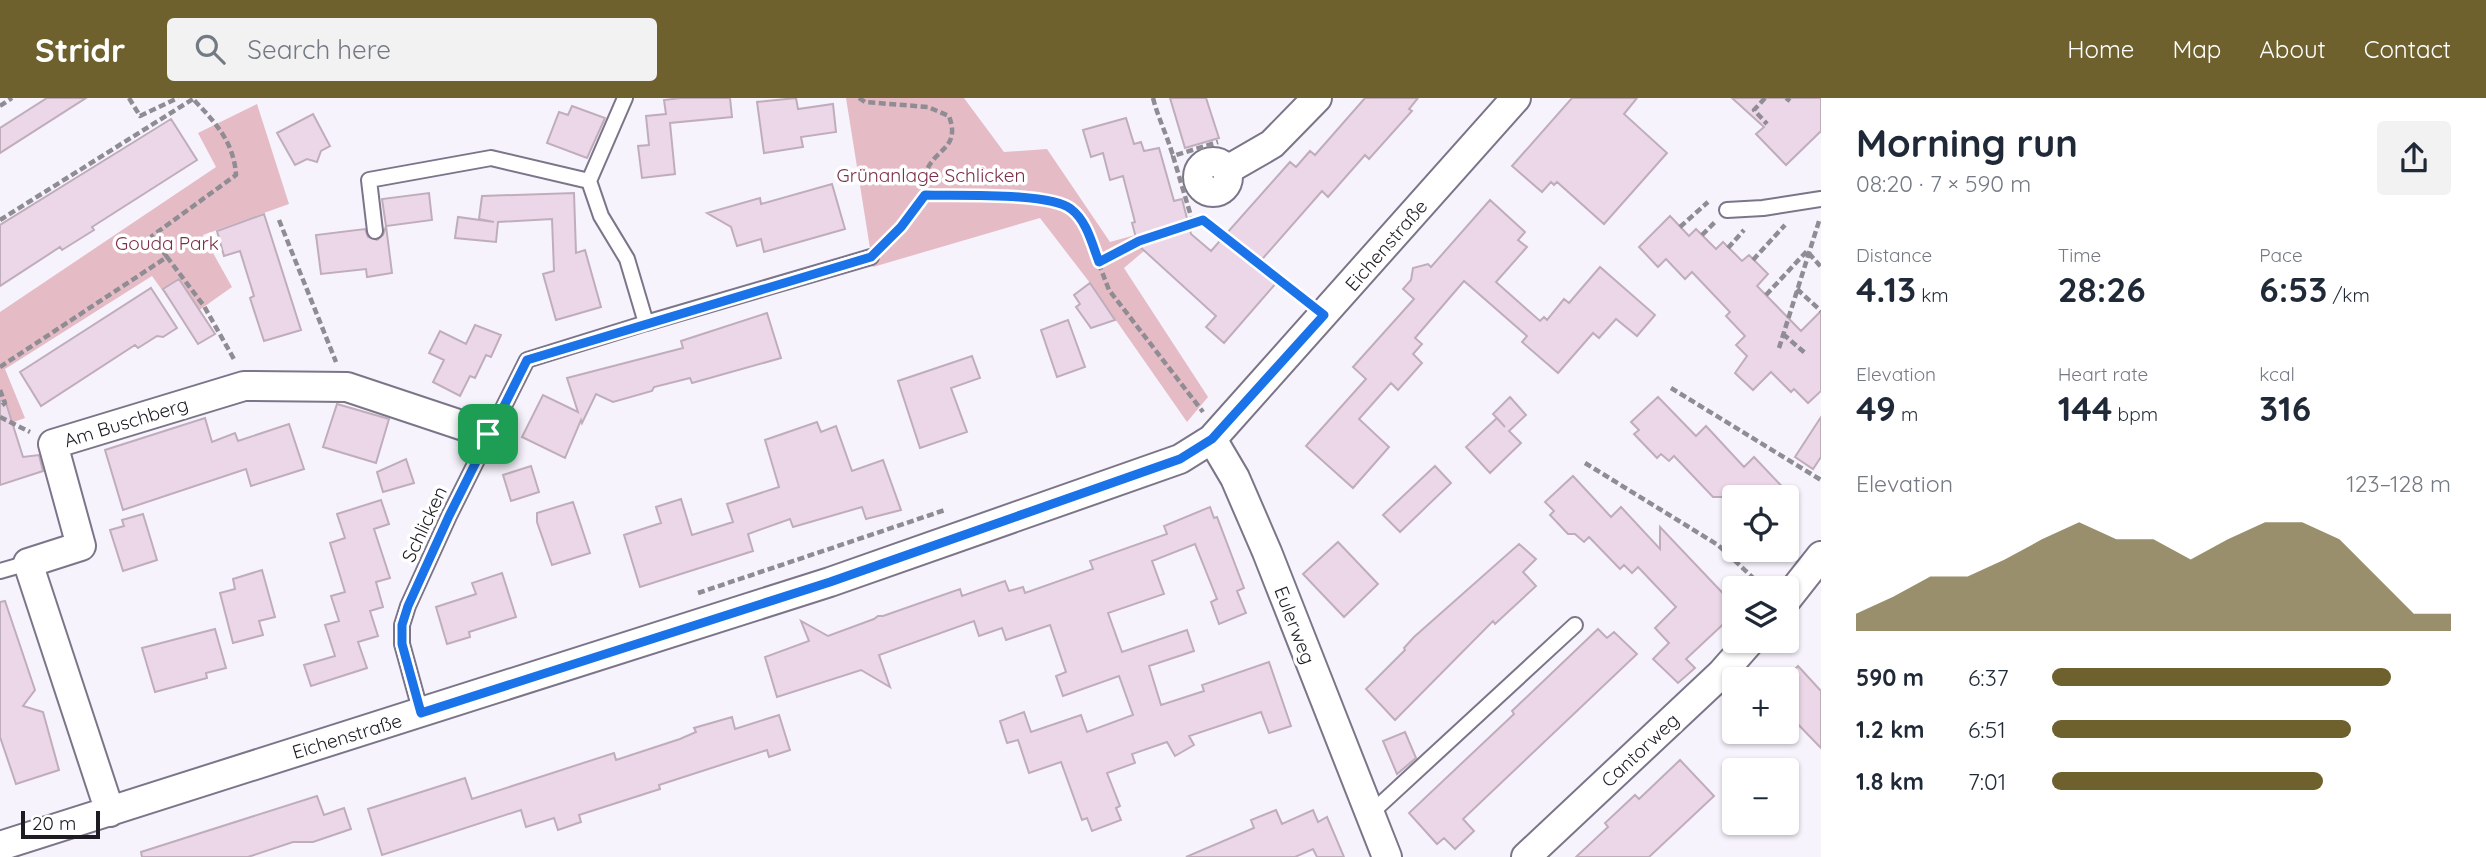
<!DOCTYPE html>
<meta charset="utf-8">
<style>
body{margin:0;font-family:Quicksand,sans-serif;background:#f2f2f3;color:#1f2937;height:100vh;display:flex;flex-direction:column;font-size:26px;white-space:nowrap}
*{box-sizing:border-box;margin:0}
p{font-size:23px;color:#747a83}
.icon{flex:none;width:38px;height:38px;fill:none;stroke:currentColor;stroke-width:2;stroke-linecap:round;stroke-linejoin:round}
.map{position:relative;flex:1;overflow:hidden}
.details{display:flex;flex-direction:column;background:#fff;width:665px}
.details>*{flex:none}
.buttons{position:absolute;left:1722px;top:387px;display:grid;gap:14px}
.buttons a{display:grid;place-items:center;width:77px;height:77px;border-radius:7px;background:#fff;box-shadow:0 2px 5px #0004;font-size:35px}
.scale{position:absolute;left:21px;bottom:18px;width:79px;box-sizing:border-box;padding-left:7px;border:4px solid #1e1b23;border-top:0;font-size:19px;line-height:24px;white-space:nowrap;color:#1e1b23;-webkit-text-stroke:5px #fff;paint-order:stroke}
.pin{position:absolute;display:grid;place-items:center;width:60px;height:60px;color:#fff;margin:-30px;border-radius:14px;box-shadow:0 4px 10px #0006}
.round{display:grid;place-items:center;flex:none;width:74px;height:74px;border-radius:7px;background:#f2f2f3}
.headline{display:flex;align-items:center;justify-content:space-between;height:119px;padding:0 35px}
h1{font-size:38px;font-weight:800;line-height:52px}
.stats{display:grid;grid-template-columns:repeat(3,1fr);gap:10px;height:119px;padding:7px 35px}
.stats div{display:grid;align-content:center}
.stats b{font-size:35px;font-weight:800}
.stats small{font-size:19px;font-weight:400}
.stats p{font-size:19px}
.chart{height:196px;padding:14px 35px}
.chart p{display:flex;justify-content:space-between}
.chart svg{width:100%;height:126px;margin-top:7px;fill:#6e612e;opacity:.7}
ul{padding:0 35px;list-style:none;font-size:23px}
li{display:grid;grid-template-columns:112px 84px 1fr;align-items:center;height:52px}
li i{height:18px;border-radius:9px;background:#6e612e}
header{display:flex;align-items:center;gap:42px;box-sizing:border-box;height:98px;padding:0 35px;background:#6e612e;color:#fff}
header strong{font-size:33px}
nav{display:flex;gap:38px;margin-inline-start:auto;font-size:24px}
.search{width:490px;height:63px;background:#f2f2f3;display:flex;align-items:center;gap:18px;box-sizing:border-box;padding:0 24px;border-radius:7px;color:#747a83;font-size:26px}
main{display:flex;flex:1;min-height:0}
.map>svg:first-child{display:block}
.green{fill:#e5bcc5}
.building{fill:#ecd7e8;stroke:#c0adbc;stroke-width:2}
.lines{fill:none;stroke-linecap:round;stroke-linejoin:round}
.lane-casing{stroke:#7c7589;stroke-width:18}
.street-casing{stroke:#7c7589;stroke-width:32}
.path{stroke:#8f8c94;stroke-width:4.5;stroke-dasharray:7 3.5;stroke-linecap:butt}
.lane{stroke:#fff;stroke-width:14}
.street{stroke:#fff;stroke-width:28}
.route-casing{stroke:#fff;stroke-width:14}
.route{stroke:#1a73e8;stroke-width:9}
.labels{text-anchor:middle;stroke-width:7;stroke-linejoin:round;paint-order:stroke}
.park-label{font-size:19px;fill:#7c2f48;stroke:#fff}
.street-label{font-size:19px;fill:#1e1b23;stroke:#fff}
</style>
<header>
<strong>Stridr</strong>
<div class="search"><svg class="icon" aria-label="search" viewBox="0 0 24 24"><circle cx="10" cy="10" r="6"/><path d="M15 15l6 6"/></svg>Search here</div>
<nav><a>Home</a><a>Map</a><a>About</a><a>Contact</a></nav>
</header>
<main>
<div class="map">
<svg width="1821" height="759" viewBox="0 0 1821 759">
<rect width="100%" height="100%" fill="#f6f3fc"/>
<!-- green -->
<path class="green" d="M846,0H964L1004,54L1047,51L1110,144L1135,137L1144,153L1124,170L1208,299L1187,324L1090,185L1040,120L873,169Z
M257,6L289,106L203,137L232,189L184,223L152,178L5,271L25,320L0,329V214L216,69L198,35Z"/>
<!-- building -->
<path class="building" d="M47,0H86L0,55V30Z
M681,0H730L732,19L670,25L675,76L642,80L638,48L649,47L646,18L666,16L664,2Z
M796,0L798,11L833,6L836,34L801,39L803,49L764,55L757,4Z
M1170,0H1206L1219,40L1185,50Z
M1365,0H1418L1409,11L1412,13L1369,61L1365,57L1328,99L1322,93L1257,167L1277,184L1224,245L1206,229L1216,218L1138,147L1132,125L1135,124L1123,78L1110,82L1103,55L1091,59L1083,32L1126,20L1134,46L1141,44L1144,53L1159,50L1174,103L1182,101L1191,136L1211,153L1290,64L1296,69L1310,53L1315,57Z
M1572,0H1637L1624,16L1667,55L1604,126L1557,84L1554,87L1551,84L1542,94L1512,68Z
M1732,0H1821V33L1786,67L1756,36L1764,29Z
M572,8L605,20L587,60L547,45L559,14L568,17Z
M313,16L330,48L321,53L317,64L307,61L295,67L277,35Z
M171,21L197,62L92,129L94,132L62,152L60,149L0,188V127Z
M832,86L845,131L764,154L761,141L737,148L731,129L707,115L760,100L761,106Z
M429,95L432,122L386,128L392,175L367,179L366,171L321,176L316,137L365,131L368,139L377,142L383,137L386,128L382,101Z
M574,95L576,155L585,152L601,209L556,222L543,176L554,173L552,121L498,124L496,144L455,140L458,119L494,124L479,121L482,98Z
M1490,102L1525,134L1518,142L1527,149L1496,184L1540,223L1544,219L1547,222L1564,201L1569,205L1600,169L1655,217L1637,238L1616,221L1599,240L1593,235L1558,275L1522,244L1527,238L1464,183L1415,240L1422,246L1413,256L1422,265L1398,292L1391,285L1359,321L1389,349L1353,390L1306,348L1366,281L1353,269L1414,201L1403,191L1411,182L1413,170L1428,166L1431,169Z
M264,116L301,232L264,243L250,200L254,198L240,153L224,158L217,133Z
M1670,118L1689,138L1696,131L1716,151L1723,144L1742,163L1749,157L1768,176L1757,188L1801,233L1821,213V293L1808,305L1794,291L1791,294L1771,274L1753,292L1735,275L1747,258L1736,247L1745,238L1726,218L1730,214L1692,174L1685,181L1666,161L1658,169L1639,149Z
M179,181L215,236L198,246L163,191Z
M1090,185L1115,222L1091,230L1076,209L1080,206L1074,197Z
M151,190L177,230L163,239L157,238L138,250L135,247L41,308L20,274Z
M767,215L781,260L692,285L690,280L654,289L652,293L613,304L596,296L582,325L581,322L565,360L522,339L543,297L578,314L567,280L683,250L681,243Z
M1068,222L1085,269L1057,279L1041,232Z
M475,227L501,237L491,259L486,257L475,280L470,278L460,298L433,284L444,262L429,255L440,233L466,246Z
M972,258L980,280L951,290L967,334L920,350L898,283Z
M1510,299L1526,317L1509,333L1521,345L1490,375L1466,349L1497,320L1505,329L1493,316Z
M1658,299L1696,338L1706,328L1744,369L1754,359L1792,399H1713L1674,358L1669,363L1661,356L1657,360L1634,336L1639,332L1631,324Z
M5,302L23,359L39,357L43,373L0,387V303Z
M337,306L389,321L376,365L323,349Z
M1821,319V359L1813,371L1795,359Z
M205,320L212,344L235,335L238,343L289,326L304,371L251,388L246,371L123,412L105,352Z
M817,324L821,334L836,328L852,373L883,362L901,412L866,421L862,409L793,429L790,421L748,436L753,453L640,489L624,437L661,425L656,409L681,401L692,437L733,424L727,406L779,389L765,342Z
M406,361L414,385L383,394L377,374Z
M531,368L539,394L511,403L503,377Z
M1435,368L1451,385L1400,434L1383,417Z
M1573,378L1611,419L1621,409L1660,451V429L1734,507V516L1686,561L1695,570L1678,585L1653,561L1669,545L1655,530L1676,509L1638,469L1632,475L1624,467L1620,471L1589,439L1584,444L1575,436H1568L1550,417L1554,413L1545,404Z
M381,402L389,426L374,431L390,480L376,484L383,509L370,513L378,538L358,544L367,570L311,588L304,567L335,558L325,527L339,523L331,498L345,494L330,445L345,440L337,416Z
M573,404L590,455L552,467L537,424V415Z
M1210,409L1214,420L1217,419L1244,490L1237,493L1246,515L1219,526L1211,504L1217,501L1195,446L1152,463L1164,496L1108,515L1122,554L1187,532L1194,553L1149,568L1161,607L1204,593L1202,587L1269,564L1291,628L1269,635L1261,614L1189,638L1194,647L1175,658L1167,644L1132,656L1135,665L1107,675L1120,708L1116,710L1121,722L1092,733L1087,720L1082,722L1061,664L1029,675L1018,642L1007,645L1000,623L1024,614L1031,634L1081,617L1087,634L1133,617L1119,578L1063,598L1056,578L1066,574L1050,527L1006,542L1002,530L979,538L974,523L879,557L890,589L861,572L777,599L765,559L809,543L801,523L828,538L874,521L878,518H883L960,491L962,498L1005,483L1009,493L1023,489L1025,495L1093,471L1090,463L1167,436L1164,428Z
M143,416L157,462L123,473L110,432L124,428L122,422Z
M1338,444L1378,486L1344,519L1303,476Z
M1519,446L1536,461L1523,474L1536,488L1495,526L1493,523L1395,622L1366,591L1405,552L1404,550L1414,539Z
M262,472L275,519L259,523L263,537L233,545L220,495L235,491L233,481Z
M502,475L516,519L469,534L470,539L447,546L436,509L476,496L472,485Z
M5,503L35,592L23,608L43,614L59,672L16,686L0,639V504Z
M215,531L226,570L206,575L207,580L155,594L142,550Z
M1598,531L1607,540L1614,534L1637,556L1463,721L1474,733L1455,751L1444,740L1437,746L1409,715L1514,616L1512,613Z
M1798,568L1821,593V650L1787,615V579Z
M779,617L790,652L769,659L767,652L659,687L660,691L579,717L581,724L558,732L554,720L526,729L521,712L382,757L368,711L465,680L472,701L614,655L616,662L680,641L696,634L694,630L732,619L735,631Z
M1405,634L1416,660L1397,676L1383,643Z
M1680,662L1714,698L1649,759H1576L1608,729L1605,725L1635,697L1639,701Z
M317,698L324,717L344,710L351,731L313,744H293L248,759H142L141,754Z
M1276,712L1282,726L1313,712L1318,724L1327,719L1344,759H1317L1313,751L1295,759H1186L1254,730L1251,722Z"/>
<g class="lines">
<defs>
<path id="lane" d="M1727,112L1763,110L1821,101
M375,133L369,82L491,60L589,83
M646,225L871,159
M0,473L28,465
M421,615L402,546V527L408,508L449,418L527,262L646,225L627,161L601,118L589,83L625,0
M1370,716L1575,527"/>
<path id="street" d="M1198 79a15 15 0 1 1 30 0a15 15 0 1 1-30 0Z
M1227,72L1272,46L1317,0
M1212,341L1235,380L1267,454L1387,759
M1787,501L1821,458
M110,714L28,465L81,448L53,346L244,288L347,289L488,336
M0,748L830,484L1180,361L1212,341L1516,0
M1526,759L1721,576L1751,542"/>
</defs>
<!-- lane casing -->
<use href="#lane" class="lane-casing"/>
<!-- street casing -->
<use href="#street" class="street-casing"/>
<!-- path -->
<path class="path" d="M129,0L140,18L178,0
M859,0L865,4L928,9L949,18C961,51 935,50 926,74C924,81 927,89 925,96C921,110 895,135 884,146
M1153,0C1158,20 1167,37 1173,58
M1765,0L1754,12L1767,26
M1786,0L1790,3
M0,8L12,0
M925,97L1013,99L1061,105L1072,112L1082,122L1109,192L1203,314
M0,122L193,1
M279,122L336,264
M1193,125L1173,58L1218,44
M1680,129L1708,104
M1702,137L1715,124
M1728,150L1744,132
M167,159L152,138L236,77C234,44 215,24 193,1
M1753,162L1785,127
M1099,164L1139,143L1204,122L1304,201
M1797,191L1821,213
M1766,197L1807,153L1821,169
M1783,236L1805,255
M1779,250L1820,120
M0,269L167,159L204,208L235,263
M1671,290L1821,382
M0,292L5,305L0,309
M0,319L30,334
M1585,365L1718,447L1764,490
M698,495L945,412"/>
<!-- lane -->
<use href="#lane" class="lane"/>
<!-- street -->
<use href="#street" class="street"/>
</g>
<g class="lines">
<defs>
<path id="route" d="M925,97C956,98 1050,94 1071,111C1087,123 1092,146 1099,164L1139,143L1203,122L1324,217L1212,341L1180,361L830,484L421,615L402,546V527L408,508L449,418L527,262L871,159L901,129Z"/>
</defs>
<!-- route casing -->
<use href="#route" class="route-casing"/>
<!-- route -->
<use href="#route" class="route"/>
</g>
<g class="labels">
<!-- park labels -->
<g class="park-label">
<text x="931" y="84">Grünanlage Schlicken</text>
<text x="167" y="152">Gouda Park</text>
</g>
<!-- street labels -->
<g class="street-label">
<text transform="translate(1386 147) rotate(-49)" y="7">Eichenstraße</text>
<text transform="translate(126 324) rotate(-17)" y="7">Am Buschberg</text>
<text transform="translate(424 426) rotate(-65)" y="7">Schlicken</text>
<text transform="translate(1295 527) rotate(69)" y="7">Eulerweg</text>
<text transform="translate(347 638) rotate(-17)" y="7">Eichenstraße</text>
<text transform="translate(1640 652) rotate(-43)" y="7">Cantorweg</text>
</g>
</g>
</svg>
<div class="buttons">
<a><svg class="icon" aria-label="locate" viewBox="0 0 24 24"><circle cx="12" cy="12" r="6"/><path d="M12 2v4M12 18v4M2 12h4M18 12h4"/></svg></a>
<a><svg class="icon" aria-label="layers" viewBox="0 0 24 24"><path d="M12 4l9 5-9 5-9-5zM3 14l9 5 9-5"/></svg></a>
<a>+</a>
<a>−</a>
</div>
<div class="scale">20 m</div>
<div class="pin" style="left:488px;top:336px;background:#1e9e55"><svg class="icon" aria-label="arrive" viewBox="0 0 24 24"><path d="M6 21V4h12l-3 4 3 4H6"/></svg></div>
</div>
<section class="details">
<div class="headline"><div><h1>Morning run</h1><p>08:20 · 7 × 590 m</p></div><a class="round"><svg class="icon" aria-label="share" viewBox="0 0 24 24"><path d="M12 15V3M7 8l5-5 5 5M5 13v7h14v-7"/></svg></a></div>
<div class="stats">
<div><p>Distance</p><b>4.13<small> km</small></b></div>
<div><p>Time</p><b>28:26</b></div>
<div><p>Pace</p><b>6:53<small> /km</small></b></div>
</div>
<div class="stats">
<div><p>Elevation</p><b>49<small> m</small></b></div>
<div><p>Heart rate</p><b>144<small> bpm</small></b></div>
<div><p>kcal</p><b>316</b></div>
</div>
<div class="chart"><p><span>Elevation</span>123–128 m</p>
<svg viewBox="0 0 160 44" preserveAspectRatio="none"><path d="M0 44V38L10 32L20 25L30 25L40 19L50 12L60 6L70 12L80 12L90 19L100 12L110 6L120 6L130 12L140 25L150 38L160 38V44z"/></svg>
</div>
<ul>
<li><b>590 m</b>6:37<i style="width:85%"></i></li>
<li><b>1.2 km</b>6:51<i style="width:75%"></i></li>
<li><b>1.8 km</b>7:01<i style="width:68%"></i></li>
</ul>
</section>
</main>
